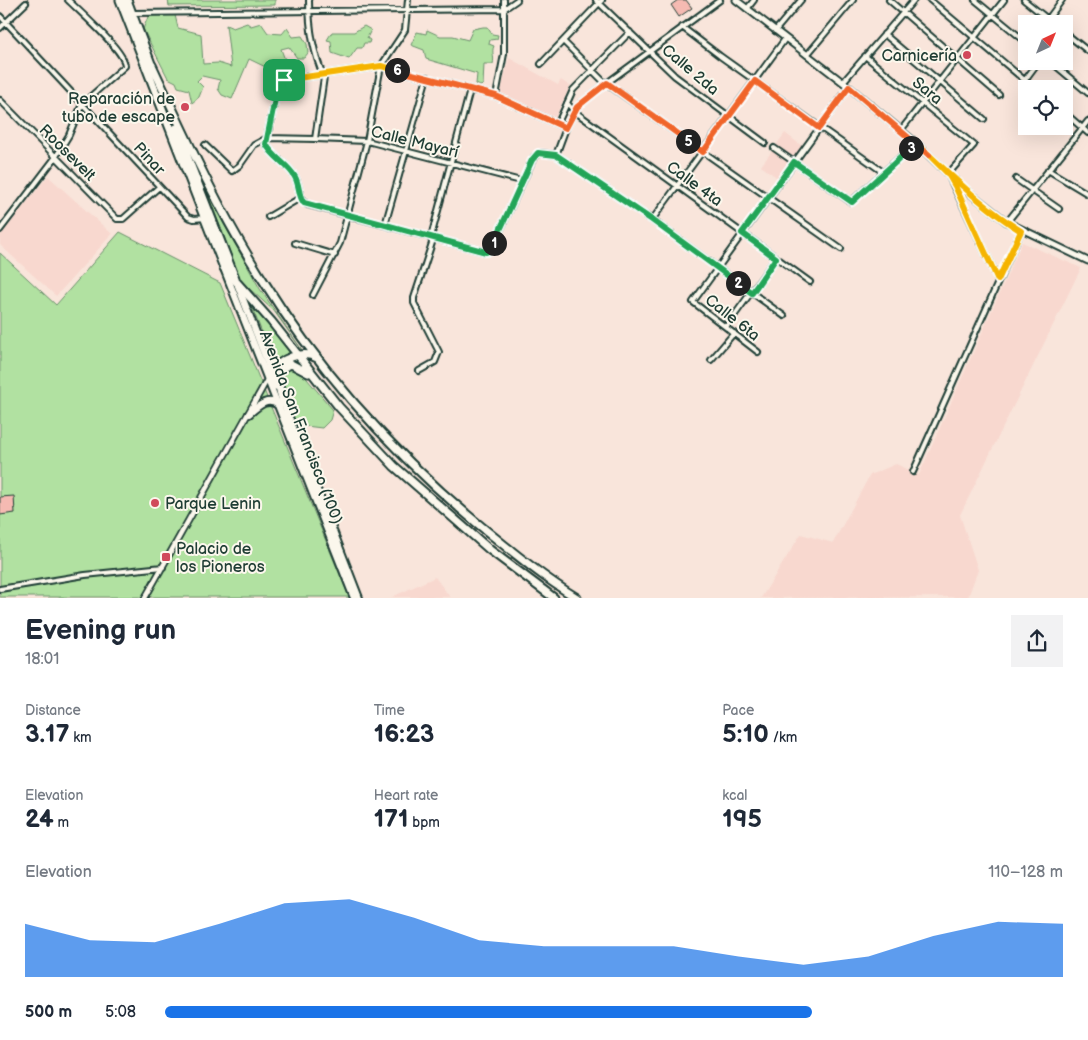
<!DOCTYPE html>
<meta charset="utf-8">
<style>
body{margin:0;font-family:"Balsamiq Sans",sans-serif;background:#f2f2f3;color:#1f2937;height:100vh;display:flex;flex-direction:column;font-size:19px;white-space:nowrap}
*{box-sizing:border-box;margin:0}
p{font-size:16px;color:#747a83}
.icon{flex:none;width:28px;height:28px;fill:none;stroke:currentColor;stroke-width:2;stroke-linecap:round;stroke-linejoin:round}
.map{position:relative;height:598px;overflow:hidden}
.details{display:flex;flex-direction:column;background:#fff;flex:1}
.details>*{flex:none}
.needle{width:32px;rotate:43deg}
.fabs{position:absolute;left:1018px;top:15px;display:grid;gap:10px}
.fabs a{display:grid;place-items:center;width:55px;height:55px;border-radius:0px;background:#fff;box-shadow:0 5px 20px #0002;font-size:25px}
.pin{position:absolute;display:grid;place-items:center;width:42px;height:42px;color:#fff;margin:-21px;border-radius:10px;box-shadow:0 2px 8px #0006}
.km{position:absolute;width:25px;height:25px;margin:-12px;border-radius:50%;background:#222;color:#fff;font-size:14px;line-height:25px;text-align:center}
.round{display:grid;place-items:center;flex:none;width:52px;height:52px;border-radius:0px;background:#f2f2f3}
.head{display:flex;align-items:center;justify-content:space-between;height:85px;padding:0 25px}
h1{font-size:28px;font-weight:800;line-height:38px}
.stats{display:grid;grid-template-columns:repeat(3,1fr);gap:8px;height:85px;padding:5px 25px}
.stats div{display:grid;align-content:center}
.stats b{font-size:25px;font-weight:800}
.stats small{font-size:14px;font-weight:400}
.stats p{font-size:14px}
.chart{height:140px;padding:10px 25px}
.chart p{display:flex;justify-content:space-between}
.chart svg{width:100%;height:90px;margin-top:5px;fill:#1a73e8;opacity:.7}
ul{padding:0 25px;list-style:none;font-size:16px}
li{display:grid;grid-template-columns:80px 60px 1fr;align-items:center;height:38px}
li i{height:12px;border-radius:6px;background:#1a73e8}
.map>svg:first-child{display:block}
.built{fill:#f8d8cf}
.green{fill:#b1e1a1;stroke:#688f6a}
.building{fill:#f5bab2;stroke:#1f3d34}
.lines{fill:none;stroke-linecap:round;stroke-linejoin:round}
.minor-casing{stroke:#1f3d34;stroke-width:8}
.tertiary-casing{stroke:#1f3d34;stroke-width:8}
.secondary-casing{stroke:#1f3d34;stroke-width:9}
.trunk-casing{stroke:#1f3d34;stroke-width:10}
.motorway-casing{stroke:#1f3d34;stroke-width:11}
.minor{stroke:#fbf7ec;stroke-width:4}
.tertiary{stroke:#fbf7ec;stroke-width:4.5}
.secondary{stroke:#fbf7ec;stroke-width:5}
.trunk{stroke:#fbf7ec;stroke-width:6}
.motorway{stroke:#fbf7ec;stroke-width:7}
.split-1-casing{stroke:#fff;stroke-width:10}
.split-2-casing{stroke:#fff;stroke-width:10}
.split-3-casing{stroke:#fff;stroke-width:10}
.split-4-casing{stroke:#fff;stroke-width:10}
.split-5-casing{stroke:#fff;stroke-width:10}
.split-6-casing{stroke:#fff;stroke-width:10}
.split-7-casing{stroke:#fff;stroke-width:10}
.split-1{stroke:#22a559;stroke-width:6}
.split-2{stroke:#22a559;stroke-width:6}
.split-3{stroke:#22a559;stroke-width:6}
.split-4{stroke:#f5b400;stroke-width:6}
.split-5{stroke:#f0652b;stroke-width:6}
.split-6{stroke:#f0652b;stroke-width:6}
.split-7{stroke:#f5b400;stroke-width:6}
.poi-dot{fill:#d1495b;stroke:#fbf7ec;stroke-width:2}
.labels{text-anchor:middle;stroke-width:4;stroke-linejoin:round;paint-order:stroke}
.poi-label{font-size:16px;fill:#1f3d34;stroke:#fbf7ec;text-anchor:end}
.street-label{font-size:16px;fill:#1f3d34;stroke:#fbf7ec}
</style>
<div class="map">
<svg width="1088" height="598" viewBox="0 0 1088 598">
<rect width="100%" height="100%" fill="#f9e5db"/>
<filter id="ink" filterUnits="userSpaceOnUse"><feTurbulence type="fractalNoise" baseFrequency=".02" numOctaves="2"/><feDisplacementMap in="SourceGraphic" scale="10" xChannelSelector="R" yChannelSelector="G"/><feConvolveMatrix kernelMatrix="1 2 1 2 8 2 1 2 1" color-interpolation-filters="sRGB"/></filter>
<g filter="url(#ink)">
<!-- built -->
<path class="built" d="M509,58L558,85L561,80L570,86L555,118L500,93Z
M785,133L802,146L779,179L761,166Z
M48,176L112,234L56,296L0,245V235Z
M1022,242L1081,268L960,515L978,570L968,597L761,598L801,534L833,543L870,475L896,464L919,475Z
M435,577L450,597H392Z"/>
<!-- green -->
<path class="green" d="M168,0H275V5L169,6Z
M159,14L175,15L178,28L201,34L203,64L218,63L231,67L226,25L233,28L247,23L251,26L261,23L268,33L282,34L287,28L293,37L302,36L307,44L308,53L304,58H297L289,47L281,49L285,60L282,70L276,72L249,59L232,99L222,95L218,89L220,80L202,76L197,81L203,87L199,97L192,103L189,90L178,87L176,82L168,78L143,29L148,17Z
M364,26L371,30L367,38L370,40L369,43H364L362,48H357L349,59L332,53L331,41L327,40L332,32H354Z
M483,27H487L492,34L498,35L497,39L490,40L489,44L494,46C491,52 495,57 493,64H484L483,85L480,86L476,84L477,74L426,59L424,50L411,45L417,32L426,34L427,30L440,36H453L468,40L473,29Z
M209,197L260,289L304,353L274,311L241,281Z
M120,232L220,283L349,597H0V253L56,305Z
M252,304L292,355L275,365L251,305Z
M289,369L302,373L333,410L330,420L322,428L297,425C291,410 272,380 289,369Z"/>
<!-- building -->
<path class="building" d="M678,0H686L692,8L679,17L671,5Z
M14,496L15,513L0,515V497Z"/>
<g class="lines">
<defs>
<path id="minor" d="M309,0C309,26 313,53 324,77L315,139
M596,0L675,76L765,143
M889,0L999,95
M930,0L1035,89
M975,0L1026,42
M1024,0L1054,24
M747,9L754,0
M132,13L504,9L517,0
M0,16L188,217L194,219L205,218
M1048,19L1062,0
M682,27L720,56L883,172
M0,28L26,3
M775,31L801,0
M1064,32L1088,51
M884,34L984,119
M563,41L603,81L841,249
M807,55L853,0
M865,56L974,145L948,174L998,279
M1050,61L1088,93
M541,64L602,0
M1025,80L1039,61
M843,82L914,0
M496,96L504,54V0
M0,100L117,219H123L159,187
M567,103L574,111L810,282
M1064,112L1088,133
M558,123L573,90L630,32
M566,128L496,96L381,66L284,80L277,89L266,144C273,158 288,164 295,177C301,187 297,199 308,205L486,252L491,250L534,157L541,153L556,155L652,220L784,316
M901,130L1004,0
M205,145L232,171L240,165L254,145L267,138L315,139L367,141L521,181
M774,148L851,202L916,143
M556,155L566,128L577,107L604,85L720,0
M1048,170L1088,194
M1016,179L1059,209
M268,217L300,198
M652,220L785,39
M1007,222L1088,121
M385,225L427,77
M0,230L55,158L69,135L82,104L125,66C125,51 80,12 68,0
M295,243L335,255
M313,295L340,243L367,141L381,66L405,30L408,0
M726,327L776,258
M758,352L693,302L849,87
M711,360L734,333
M419,371L435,362L439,352L414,303V298L432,243L431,237L470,90
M913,472L1021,231
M0,589L85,575L163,567"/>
<path id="tertiary" d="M145,598L268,378"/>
<path id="secondary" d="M736,0L849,87L916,143L961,186L1007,222L1088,261"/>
<path id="trunk" d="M225,271L354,598
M238,286L277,387
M282,399L359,598
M249,414C258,406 268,396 279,406"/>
<path id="motorway" d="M120,0L224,268L271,321L339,407L394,466L490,550L554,598
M127,0L153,69
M152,65C185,136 217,207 259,274C317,368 392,452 477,523C509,549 541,576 577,598
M176,128L235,278
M282,367C275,379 280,390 283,402
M273,372L291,364L308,373
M272,373C279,359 303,349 317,358"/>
</defs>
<!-- minor casing -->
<use href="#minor" class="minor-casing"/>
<!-- tertiary casing -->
<use href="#tertiary" class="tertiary-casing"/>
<!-- secondary casing -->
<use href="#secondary" class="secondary-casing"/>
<!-- trunk casing -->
<use href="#trunk" class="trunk-casing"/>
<!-- motorway casing -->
<use href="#motorway" class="motorway-casing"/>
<!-- minor -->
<use href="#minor" class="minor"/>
<!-- tertiary -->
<use href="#tertiary" class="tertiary"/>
<!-- secondary -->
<use href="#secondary" class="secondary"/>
<!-- trunk -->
<use href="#trunk" class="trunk"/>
<!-- motorway -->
<use href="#motorway" class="motorway"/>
</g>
</g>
<g class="lines" filter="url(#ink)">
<defs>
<path id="split-1" d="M284,80L277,89L266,144C273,158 288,164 295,177C300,186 298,196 304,203L486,252L491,250L494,243"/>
<path id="split-2" d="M494,243L532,160L538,153L556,155L652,220L738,283"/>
<path id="split-3" d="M738,283L752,293L776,258L742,233L794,162L852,202L911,148"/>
<path id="split-4" d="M911,148L916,143C950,174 982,207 1021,231L998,280L955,186L948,174L929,155"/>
<path id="split-5" d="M688,141L703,152L755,81L819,128L849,87L929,155"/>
<path id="split-6" d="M397,70L496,96L566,128L577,107L607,83L688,141"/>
<path id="split-7" d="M284,80L381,66L397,70"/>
</defs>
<!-- split-1 casing -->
<use href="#split-1" class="split-1-casing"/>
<!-- split-2 casing -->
<use href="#split-2" class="split-2-casing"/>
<!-- split-3 casing -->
<use href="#split-3" class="split-3-casing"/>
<!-- split-4 casing -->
<use href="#split-4" class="split-4-casing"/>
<!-- split-5 casing -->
<use href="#split-5" class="split-5-casing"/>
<!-- split-6 casing -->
<use href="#split-6" class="split-6-casing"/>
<!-- split-7 casing -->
<use href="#split-7" class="split-7-casing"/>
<!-- split-1 -->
<use href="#split-1" class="split-1"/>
<!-- split-2 -->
<use href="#split-2" class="split-2"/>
<!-- split-3 -->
<use href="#split-3" class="split-3"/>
<!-- split-4 -->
<use href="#split-4" class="split-4"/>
<!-- split-5 -->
<use href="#split-5" class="split-5"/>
<!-- split-6 -->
<use href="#split-6" class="split-6"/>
<!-- split-7 -->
<use href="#split-7" class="split-7"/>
</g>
<!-- markers -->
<g class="poi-dot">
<circle cx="967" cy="55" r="5"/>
<circle cx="185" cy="107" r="5"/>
<circle cx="155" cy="503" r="5"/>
<rect x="161" y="552" width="10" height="10" rx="2.5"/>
</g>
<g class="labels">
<!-- poi labels -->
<g class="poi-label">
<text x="957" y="61">Carnicería</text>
<text x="175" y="104">Reparación de<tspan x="175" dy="18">tubo de escape</tspan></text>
<text x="165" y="509" text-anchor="start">Parque Lenin</text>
<text x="176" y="554" text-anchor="start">Palacio de<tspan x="176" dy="18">los Pioneros</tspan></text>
</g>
<!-- street labels -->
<g class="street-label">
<text transform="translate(691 69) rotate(40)" y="6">Calle 2da</text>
<text transform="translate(928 90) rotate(39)" y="6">Sara</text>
<text transform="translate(415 141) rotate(14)" y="6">Calle Mayarí</text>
<text transform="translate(68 152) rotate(45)" y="6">Roosevelt</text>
<text transform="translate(150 158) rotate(47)" y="6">Pinar</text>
<text transform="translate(695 183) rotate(36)" y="6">Calle 4ta</text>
<text transform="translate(733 317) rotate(38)" y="6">Calle 6ta</text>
<text transform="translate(302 427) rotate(69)" y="6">Avenida San Francisco (100)</text>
</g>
</g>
</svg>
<div class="fabs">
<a><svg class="needle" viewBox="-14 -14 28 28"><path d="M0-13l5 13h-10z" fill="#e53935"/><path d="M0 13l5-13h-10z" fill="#747a83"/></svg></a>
<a><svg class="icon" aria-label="locate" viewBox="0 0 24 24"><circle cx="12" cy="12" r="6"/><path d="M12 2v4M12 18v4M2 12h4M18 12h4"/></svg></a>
</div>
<div class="pin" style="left:284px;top:80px;background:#1e9e55"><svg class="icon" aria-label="arrive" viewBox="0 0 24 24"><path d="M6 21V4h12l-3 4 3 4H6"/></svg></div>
<b class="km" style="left:494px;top:243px">1</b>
<b class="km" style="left:738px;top:283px">2</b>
<b class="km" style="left:911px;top:148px">3</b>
<b class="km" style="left:688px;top:141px">5</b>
<b class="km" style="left:397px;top:70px">6</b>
</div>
<section class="details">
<div class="head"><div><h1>Evening run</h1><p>18:01</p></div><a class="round"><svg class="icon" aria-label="share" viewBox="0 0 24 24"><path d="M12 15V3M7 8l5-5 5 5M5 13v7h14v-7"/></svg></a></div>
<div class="stats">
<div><p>Distance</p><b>3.17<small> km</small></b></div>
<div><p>Time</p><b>16:23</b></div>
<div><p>Pace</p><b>5:10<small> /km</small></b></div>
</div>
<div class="stats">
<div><p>Elevation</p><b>24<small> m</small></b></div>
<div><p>Heart rate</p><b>171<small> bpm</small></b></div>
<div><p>kcal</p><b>195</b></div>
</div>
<div class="chart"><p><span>Elevation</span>110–128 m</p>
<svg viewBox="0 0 160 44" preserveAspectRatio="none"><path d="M0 44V18L10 26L20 27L30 18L40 8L50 6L60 15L70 26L80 29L90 29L100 29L110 34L120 38L130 34L140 24L150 17L160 18V44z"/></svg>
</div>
<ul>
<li><b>500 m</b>5:08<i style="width:72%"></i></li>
</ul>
</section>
